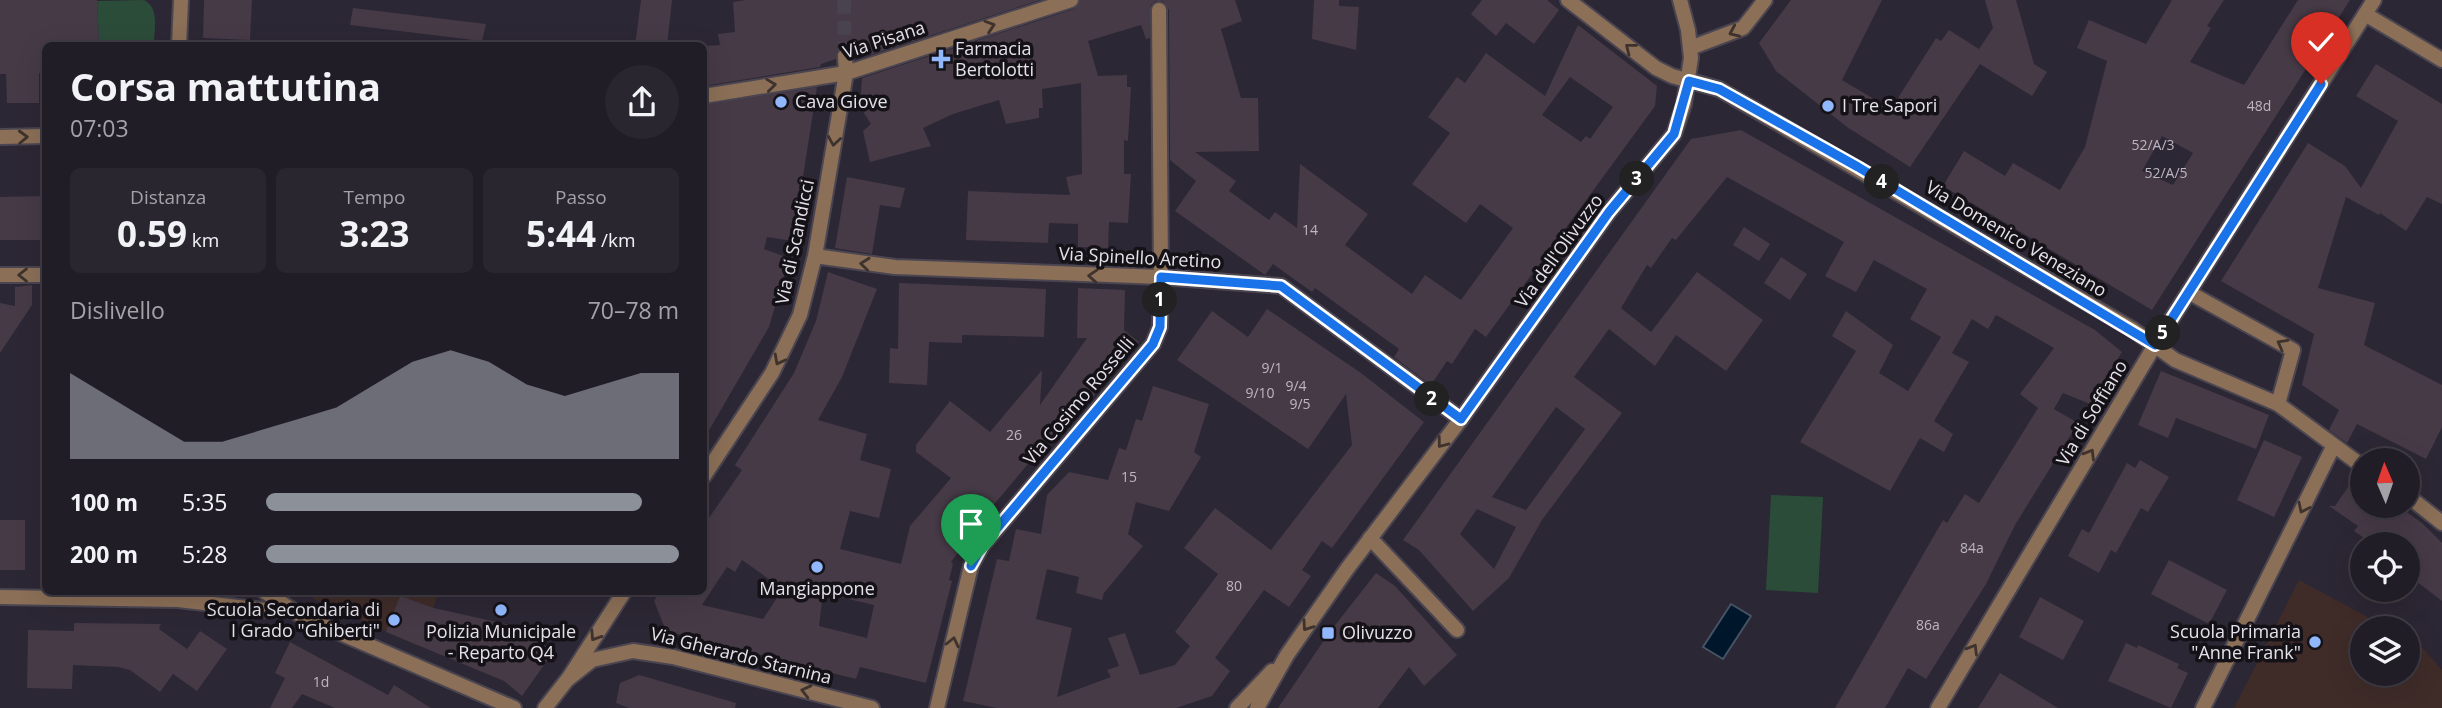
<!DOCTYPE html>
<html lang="it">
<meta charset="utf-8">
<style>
body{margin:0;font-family:"Open Sans",sans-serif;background:#29262f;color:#f1f3f6;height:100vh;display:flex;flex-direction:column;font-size:26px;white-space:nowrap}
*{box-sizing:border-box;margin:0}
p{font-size:23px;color:#a2a2a7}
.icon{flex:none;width:38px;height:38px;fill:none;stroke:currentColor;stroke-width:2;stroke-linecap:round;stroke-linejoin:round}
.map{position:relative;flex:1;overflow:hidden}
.sheet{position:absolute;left:42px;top:42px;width:665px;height:553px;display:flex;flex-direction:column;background:#211d27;border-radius:10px;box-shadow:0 7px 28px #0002,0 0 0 2px #3e3b44}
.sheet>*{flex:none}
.needle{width:46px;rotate:358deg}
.tools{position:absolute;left:2350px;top:448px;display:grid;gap:14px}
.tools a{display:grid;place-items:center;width:70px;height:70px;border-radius:50%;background:#211d27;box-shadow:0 7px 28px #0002,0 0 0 2px #3e3b44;font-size:35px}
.pin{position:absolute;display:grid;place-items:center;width:60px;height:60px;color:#fff;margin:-72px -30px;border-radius:50% 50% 50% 0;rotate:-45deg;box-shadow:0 0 7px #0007}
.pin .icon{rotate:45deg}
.km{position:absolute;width:35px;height:35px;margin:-18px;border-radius:50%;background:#222;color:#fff;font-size:19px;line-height:35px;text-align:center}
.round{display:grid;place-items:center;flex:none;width:74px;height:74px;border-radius:37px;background:#29262f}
.head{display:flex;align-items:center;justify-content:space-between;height:119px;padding:0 28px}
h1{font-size:38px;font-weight:700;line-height:52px}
.figures{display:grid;grid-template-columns:repeat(3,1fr);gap:10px;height:119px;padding:7px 28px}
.figures div{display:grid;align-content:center;border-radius:10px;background:#29262f;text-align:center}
.figures b{font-size:35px;font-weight:700}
.figures small{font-size:19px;font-weight:400}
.figures p{font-size:19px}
.chart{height:196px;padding:14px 28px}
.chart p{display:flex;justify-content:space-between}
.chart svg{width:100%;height:126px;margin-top:7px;fill:#8c9099;opacity:.7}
ul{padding:0 28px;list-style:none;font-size:23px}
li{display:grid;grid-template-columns:112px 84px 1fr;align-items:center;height:52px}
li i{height:18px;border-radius:9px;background:#8c9099}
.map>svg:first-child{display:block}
.education{fill:#3f2c29}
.green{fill:#2c4c3a}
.water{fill:#00162a;stroke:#455364;stroke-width:2}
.building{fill:#463a46;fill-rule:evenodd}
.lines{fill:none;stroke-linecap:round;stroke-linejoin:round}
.pedestrian-tunnel{stroke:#48434f;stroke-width:14;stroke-dasharray:14 7;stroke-linecap:butt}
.pedestrian-casing{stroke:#4a4551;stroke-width:18}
.minor-casing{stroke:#4a4551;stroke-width:18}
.tertiary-casing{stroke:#4a4551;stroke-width:18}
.pedestrian{stroke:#8b6f57;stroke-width:14}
.minor{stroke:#8b6f57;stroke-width:14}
.tertiary{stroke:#8b6f57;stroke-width:14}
.oneway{stroke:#3e322d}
.route-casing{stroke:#fff;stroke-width:14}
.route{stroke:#1a73e8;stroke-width:9}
.poi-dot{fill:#91b8fd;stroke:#141117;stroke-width:2.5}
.labels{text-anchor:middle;stroke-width:7;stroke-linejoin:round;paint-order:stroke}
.number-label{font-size:14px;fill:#bdb7c1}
.street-label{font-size:18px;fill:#e5e1ea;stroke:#141117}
.poi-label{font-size:18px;fill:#e5e1ea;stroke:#141117;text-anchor:start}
</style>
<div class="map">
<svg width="2442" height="708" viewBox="0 0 2442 708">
<rect width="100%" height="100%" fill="#2c2734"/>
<!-- education -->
<path class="education" d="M2299,580L2388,628H2362V674H2408V639L2421,646L2442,670V708H2234Z
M312,592H439L419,646L313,599Z"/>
<!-- green -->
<path class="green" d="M144,0C160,8 154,29 154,45H99L97,1Z
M1771,495L1823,497L1818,593L1766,590Z"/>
<!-- water -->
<path class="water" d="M1731,604L1751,616L1723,659L1703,647Z"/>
<!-- building -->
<path class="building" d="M0,0H97L99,46H46V73H39V103H7L6,74H0Z
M204,0H252L250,40L203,38Z
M641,0H672L667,46H635Z
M746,0H1040L864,57V53L854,55L850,48L844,47L837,51L836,59L821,64L820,67L704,86V46L720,45L718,34L735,32L733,2Z
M1080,0H1235L1242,21L1221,29L1241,98H1258L1259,151L1195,152L1236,181L1229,191L1269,220L1275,212L1297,228L1300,164L1368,214L1345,245L1412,294L1425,275L1461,300L1513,228L1480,204L1466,223L1412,184L1450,133L1428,117L1457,77L1465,83L1486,53L1545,96L1578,25L1657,86L1655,106L1486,337L1475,329L1452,364L1447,361L1431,385L1394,357L1399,349L1315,288L1312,292L1273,264L1265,275L1175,211L1196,181L1170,160L1169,10L1163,1H1155L1150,6V38L1146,39L1141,25L1088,41L1098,76L1127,75V87H1131L1128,141L1124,140V174H1131L1128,223L1109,222L1108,248L1078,247V224L1049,223L1048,243L966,240L968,191L1070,195L1066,177L1082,174L1081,83L1042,89L1043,108H1039V118L1006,124L999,100L953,114L923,128L931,146L870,162L863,131L871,124L860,107L862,78L1074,9ZM1570,77L1613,107L1590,139L1586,136L1581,142L1542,115Z
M1314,0H1339V6L1359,7L1356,50L1312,39Z
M1482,0H1547L1559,10L1534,44L1506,23L1496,36L1471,14Z
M1791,0H1882L1842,80L1891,109L1936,38L1941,41L1949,30L1979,49L1993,28L1985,0H2016L2034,64L2047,72L2032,96L1980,64L1910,167L1847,127L1776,71L1759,43Z
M2172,0H2224L2207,26L2211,28L2190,62L2244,85L2298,0H2350L2152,310L1943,186L1964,151L2005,176L2013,163L2060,190L2085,147L2107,61L2077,48L2089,20L2146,44ZM2162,136L2193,153L2173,185L2142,171Z
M353,8L486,24L482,41L350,25Z
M2376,64L2442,104V204L2427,197L2406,231L2380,213L2379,215L2346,197L2318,288L2375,303L2364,345L2442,385V427L2426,459L2357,424L2347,443L2329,430L2339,410L2302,385L2314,334L2221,281L2308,143L2345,166L2361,188L2398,121L2356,96Z
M817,87L793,241L767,237L764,249L789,258L769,327L704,439V105Z
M1741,130L2095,330L2122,352L2090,404L2063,393L2054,409L2078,423L2015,525L1986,584L1926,679L1908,668L1885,708H1835L1943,520L1947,523L1965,494L1979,503L2038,408L2020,394L2054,348L1996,315L1988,329L1972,319L1952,353L1969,362L1934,421L1953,434L1944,452L1920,438L1890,491L1800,442L1856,351L1832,336L1846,311L1893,345L1879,373L1908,391L1941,337L1910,319L1927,289L1874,260L1856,292L1825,276L1844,242L1727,177L1676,240L1672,238L1651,268L1647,265L1621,308L1651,332L1697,272L1763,320L1726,371L1676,335L1655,366L1609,329L1574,377L1622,413L1542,520L1509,578L1473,611L1419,550L1403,540L1691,139ZM1556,407L1585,429L1526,510L1492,497ZM1477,509L1516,527L1494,569L1460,534Z
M847,177L905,188L900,208L880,205L872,254L835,248Z
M46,196V240H0V197Z
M1744,227L1770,244L1759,261L1733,245Z
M1781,257L1807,274L1790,300L1764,283Z
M828,272L877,289L842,377L818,420L867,434L860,460L891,469L879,518L850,511L840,549L901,564L910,526L951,478L916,452V445L950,401L990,432L1042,370L1040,405L1087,338H1077L1078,288L1125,290L1124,330L1139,342L1090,400L1085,396L955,551H959L951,562L953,564L949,580L952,581L926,683L860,667L856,679L666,631L654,601L659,592H704V525L742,470L735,465L794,373L816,321ZM742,560L783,589L763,619L702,605L727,567L735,572ZM823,593L874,605L867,638L819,626Z
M899,283L1046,289L1044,337L962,335V343L929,342L927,385L889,383L890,348L898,349Z
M32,285V305L0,353V303L15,306V287Z
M1267,309L1361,373L1424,422L1332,548L1322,541L1302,570L1311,576L1289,607L1264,590L1215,658L1230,671L1212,696L1176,708H997L963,701L997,559L1009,561L1016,529L1041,534L1047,495L1069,472L1108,480L1119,448L1126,450L1136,419L1142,421L1153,386L1209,404L1194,452L1201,457L1169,511L1136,502L1128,534L1143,546L1104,593L1102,600L1076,593L1079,577L1047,569L1036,619L1072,628L1057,697L1111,677L1107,670L1119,666L1108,638L1125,633L1140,675L1175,665L1190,646L1175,632L1218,574L1184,548L1215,508L1271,550L1352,445L1346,394L1308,449L1177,360L1212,311L1248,337Z
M2161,371L2269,415L2256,449L2176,418L2168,438L2138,425Z
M2264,440L2302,457L2274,517L2237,500Z
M2140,460L2169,477L2148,512L2141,508L2116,553L2111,550L2099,573L2068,556L2082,529L2089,533L2127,463L2135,468Z
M2357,474L2362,475V506H2398L2422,523L2442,543V601L2408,575V544H2373L2354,531L2358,526L2329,506H2335Z
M0,520H25V570H0Z
M2169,560L2227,590L2209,624L2151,594Z
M1376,573L1395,586L1457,655L1424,686L1409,667L1378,708H1278L1329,633Z
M400,596L434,608L514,626L554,651L522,696L504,681L386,632Z
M2040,597L2084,621L2063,660L2019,637Z
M74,623L161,624L159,629L187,649L200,631L227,649L197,691L173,674L160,692L130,670L118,667L73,665L72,689L27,688L28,630L74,631Z
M290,642L388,695L394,685L431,708H335L302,694L292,708H270L285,678L275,673Z
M2126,643L2137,648L2138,645L2179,664L2177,668L2188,673L2171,708L2108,681Z
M2000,673L2058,708H1978Z
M639,675L736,703L735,708H629L616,703L620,683Z"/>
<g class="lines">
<!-- pedestrian-tunnel -->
<path class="pedestrian-tunnel" d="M844,0L845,56"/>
<defs>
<path id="pedestrian" d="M845,56L846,73"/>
<path id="minor" d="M1568,0L1656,68L1672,76L1719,89L2132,329L2175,360L2278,404L2362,466
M2365,14L2442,60
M179,46L181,0
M1690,48L1743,28L1765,0
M704,96L846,73L1071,0
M0,137L46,136
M815,256L895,267L1161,277L1281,286L1461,419
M0,275H46
M2190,293L2293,350L2278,404
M704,476L772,373L800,315L815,256L846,73
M2408,496L2442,523
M1370,538L1457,630
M265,592L303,617L514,708
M0,597L178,600L265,610L286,606
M568,679L624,592
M937,708L971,566L982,546L1153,344L1160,327L1161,277L1159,10
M2203,708L2333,447"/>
<path id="tertiary" d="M545,708L567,680L592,660L633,651L673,657L872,708
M1237,708L1272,671
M1257,708L1287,655L1347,569L1461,419L1609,212L1674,134L1684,104L1691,58L1688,30L1680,0
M1938,708L2155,345L2374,0"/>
</defs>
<!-- pedestrian casing -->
<use href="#pedestrian" class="pedestrian-casing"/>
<!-- minor casing -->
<use href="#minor" class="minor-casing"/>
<!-- tertiary casing -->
<use href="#tertiary" class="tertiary-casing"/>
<!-- pedestrian -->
<use href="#pedestrian" class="pedestrian"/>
<!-- minor -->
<use href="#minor" class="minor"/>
<!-- tertiary -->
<use href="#tertiary" class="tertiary"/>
</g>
<!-- one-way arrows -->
<defs><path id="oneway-chevron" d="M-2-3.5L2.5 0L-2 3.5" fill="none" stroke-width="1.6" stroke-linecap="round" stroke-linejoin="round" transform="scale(1.75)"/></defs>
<g class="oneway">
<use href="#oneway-chevron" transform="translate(990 26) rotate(-18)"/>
<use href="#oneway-chevron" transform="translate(1734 32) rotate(156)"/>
<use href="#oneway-chevron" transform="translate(1630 48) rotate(-142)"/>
<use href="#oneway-chevron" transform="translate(771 85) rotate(-7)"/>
<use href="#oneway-chevron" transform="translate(23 137) rotate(-2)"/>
<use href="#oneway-chevron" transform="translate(834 141) rotate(99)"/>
<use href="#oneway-chevron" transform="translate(865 264) rotate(-174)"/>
<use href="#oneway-chevron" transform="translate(23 275) rotate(-180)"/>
<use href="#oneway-chevron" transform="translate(1093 276) rotate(-176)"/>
<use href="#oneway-chevron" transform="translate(2282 344) rotate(-151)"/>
<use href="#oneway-chevron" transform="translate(779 360) rotate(118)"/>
<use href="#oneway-chevron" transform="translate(1442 443) rotate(127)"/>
<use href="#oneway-chevron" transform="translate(2090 454) rotate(-59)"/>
<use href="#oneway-chevron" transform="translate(2303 508) rotate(116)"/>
<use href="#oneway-chevron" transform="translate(1307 626) rotate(125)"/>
<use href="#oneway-chevron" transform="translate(595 636) rotate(123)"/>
<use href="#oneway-chevron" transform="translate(953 642) rotate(-77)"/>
<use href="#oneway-chevron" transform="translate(1973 649) rotate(-59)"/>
<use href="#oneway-chevron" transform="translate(806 691) rotate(-166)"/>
</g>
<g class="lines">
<defs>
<path id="route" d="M971,566L982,546L1153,344L1160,327L1161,277L1281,286L1461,419L1609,212L1674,134L1689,81L1719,89L1858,167L2155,345L2321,84"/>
</defs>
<!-- route casing -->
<use href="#route" class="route-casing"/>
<!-- route -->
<use href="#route" class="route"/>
</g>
<!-- markers -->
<g class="poi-dot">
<path d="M937.5 48.5h7v7h7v7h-7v7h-7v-7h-7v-7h7z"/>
<circle cx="781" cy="102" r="7"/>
<circle cx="1828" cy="106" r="7"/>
<circle cx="817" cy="567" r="7"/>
<circle cx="501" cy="610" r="7"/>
<circle cx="394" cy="620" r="7"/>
<rect x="1321" y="626" width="14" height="14" rx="3.5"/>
<circle cx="2315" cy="642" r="7"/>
</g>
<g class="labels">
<!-- number labels -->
<g class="number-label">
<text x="2259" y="111">48d</text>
<text x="2153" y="150">52/A/3</text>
<text x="2166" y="178">52/A/5</text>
<text x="1310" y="235">14</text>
<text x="1272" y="373">9/1</text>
<text x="1296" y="391">9/4</text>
<text x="1260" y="398">9/10</text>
<text x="1300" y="409">9/5</text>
<text x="1014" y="440">26</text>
<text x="1129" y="482">15</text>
<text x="1972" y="553">84a</text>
<text x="1234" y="591">80</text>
<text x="1928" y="630">86a</text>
<text x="321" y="687">1d</text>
</g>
<!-- street labels -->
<g class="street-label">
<text transform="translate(884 40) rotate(-18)" y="6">Via Pisana</text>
<text transform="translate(2016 239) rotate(31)" y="6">Via Domenico Veneziano</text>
<text transform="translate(795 242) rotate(-78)" y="6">Via di Scandicci</text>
<text transform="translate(1559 251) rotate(-54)" y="6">Via dell'Olivuzzo</text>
<text transform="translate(1140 258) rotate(3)" y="6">Via Spinello Aretino</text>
<text transform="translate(1079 401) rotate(-50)" y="6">Via Cosimo Rosselli</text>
<text transform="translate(2092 413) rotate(-59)" y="6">Via di Soffiano</text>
<text transform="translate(741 656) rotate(14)" y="6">Via Gherardo Starnina</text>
</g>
<!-- poi labels -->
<g class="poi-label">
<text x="955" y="55">Farmacia<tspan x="955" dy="21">Bertolotti</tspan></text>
<text x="795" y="108">Cava Giove</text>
<text x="1842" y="112">I Tre Sapori</text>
<text x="817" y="595" text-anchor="middle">Mangiappone</text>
<text x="380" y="616" text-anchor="end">Scuola Secondaria di<tspan x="380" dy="21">I Grado "Ghiberti"</tspan></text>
<text x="501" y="638" text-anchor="middle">Polizia Municipale<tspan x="501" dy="21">- Reparto Q4</tspan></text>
<text x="2301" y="638" text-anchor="end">Scuola Primaria<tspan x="2301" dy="21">"Anne Frank"</tspan></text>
<text x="1342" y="639">Olivuzzo</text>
</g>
</g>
</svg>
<div class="tools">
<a><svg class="needle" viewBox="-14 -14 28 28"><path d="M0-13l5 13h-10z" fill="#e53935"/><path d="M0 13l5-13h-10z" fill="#a2a2a7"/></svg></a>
<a><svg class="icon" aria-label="locate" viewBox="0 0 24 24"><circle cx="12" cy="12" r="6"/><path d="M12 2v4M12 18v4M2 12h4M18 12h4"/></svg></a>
<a><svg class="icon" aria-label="layers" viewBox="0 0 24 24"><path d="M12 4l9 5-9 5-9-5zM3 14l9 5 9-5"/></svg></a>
</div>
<div class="pin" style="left:971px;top:566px;background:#1e9e55"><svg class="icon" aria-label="arrive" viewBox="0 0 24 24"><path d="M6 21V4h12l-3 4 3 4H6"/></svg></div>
<div class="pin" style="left:2321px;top:84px;background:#d93025"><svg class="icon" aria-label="check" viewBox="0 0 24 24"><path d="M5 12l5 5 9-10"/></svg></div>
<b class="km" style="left:1160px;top:300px">1</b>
<b class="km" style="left:1432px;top:399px">2</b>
<b class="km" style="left:1637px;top:179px">3</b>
<b class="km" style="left:1882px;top:182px">4</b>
<b class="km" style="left:2163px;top:333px">5</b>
<section class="sheet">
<div class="head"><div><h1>Corsa mattutina</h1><p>07:03</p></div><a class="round"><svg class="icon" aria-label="share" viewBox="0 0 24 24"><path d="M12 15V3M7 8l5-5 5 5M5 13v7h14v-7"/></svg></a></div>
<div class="figures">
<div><p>Distanza</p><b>0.59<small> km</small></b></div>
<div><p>Tempo</p><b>3:23</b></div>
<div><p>Passo</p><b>5:44<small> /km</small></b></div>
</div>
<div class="chart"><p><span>Dislivello</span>70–78 m</p>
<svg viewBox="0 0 160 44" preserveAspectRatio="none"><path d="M0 44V14L10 22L20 30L30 38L40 38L50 34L60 30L70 26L80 18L90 10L100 6L110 10L120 18L130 22L140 18L150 14L160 14V44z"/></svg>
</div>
<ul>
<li><b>100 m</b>5:35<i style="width:91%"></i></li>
<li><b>200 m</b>5:28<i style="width:100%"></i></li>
</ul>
</section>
</div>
